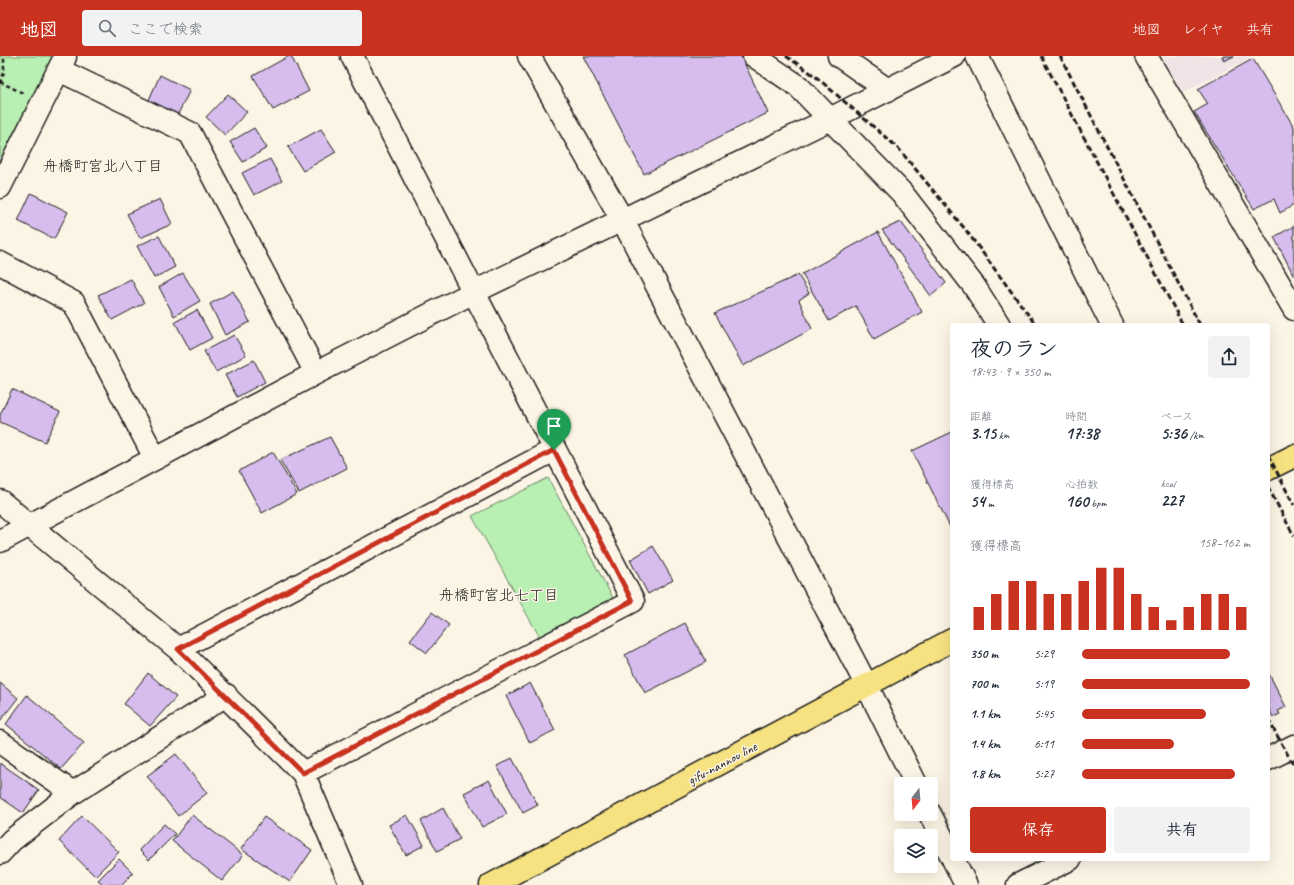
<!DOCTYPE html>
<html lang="ja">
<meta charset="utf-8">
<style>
body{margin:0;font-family:Caveat,"Klee One",sans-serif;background:#f2f2f3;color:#1f2937;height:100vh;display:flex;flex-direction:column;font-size:15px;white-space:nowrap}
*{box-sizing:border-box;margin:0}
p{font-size:13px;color:#747a83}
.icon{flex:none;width:22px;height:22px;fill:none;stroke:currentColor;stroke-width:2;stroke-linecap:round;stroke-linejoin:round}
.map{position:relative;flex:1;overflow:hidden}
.panel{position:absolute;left:950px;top:267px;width:320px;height:538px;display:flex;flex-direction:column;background:#fff;border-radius:4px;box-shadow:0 4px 16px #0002}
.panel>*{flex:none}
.needle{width:26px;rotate:196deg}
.controls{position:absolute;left:894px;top:721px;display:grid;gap:8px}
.controls a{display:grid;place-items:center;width:44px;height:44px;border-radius:4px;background:#fff;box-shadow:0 4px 16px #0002;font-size:20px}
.pin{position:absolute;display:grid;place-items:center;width:34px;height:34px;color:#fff;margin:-41px -17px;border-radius:50% 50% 50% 0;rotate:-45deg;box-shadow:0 0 4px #0007}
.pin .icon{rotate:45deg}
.round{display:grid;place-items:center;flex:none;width:42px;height:42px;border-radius:4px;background:#f2f2f3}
.head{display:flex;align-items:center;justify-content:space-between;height:68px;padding:0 20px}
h1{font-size:22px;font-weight:600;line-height:30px}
.figures{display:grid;grid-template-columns:repeat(3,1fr);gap:6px;height:68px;padding:4px 20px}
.figures div{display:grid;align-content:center}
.figures b{font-size:17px;font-weight:600}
.figures small{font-size:11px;font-weight:400}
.figures p{font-size:11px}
.chart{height:112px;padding:8px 20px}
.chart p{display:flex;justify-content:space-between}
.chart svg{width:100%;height:72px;margin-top:4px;stroke:#c8321e;stroke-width:6}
.action{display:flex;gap:8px;margin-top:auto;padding:8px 20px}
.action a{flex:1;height:46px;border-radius:4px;background:#c8321e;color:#fff;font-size:16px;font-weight:600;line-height:46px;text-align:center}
.action a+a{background:#f2f2f3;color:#1f2937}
ul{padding:0 20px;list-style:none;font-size:13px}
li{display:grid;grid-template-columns:64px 48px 1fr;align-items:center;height:30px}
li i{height:10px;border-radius:5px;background:#c8321e}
header{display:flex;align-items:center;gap:24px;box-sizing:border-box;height:56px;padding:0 20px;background:#c8321e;color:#fff}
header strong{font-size:19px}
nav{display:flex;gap:22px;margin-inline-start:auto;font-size:14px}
.search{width:280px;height:36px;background:#f2f2f3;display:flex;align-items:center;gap:10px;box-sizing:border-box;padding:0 14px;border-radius:4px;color:#747a83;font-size:15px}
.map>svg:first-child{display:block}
.built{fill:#f1e4e7}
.green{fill:#b8efb2;stroke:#6a8667}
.building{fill:#d6bded;stroke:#1c1c1c}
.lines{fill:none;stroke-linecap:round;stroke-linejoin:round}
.minor-casing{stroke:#1c1c1c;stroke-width:25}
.major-casing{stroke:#1c1c1c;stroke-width:25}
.path{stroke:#1c1c1c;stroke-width:2.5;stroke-dasharray:4 3;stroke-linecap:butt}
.minor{stroke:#fcf5e5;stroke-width:22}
.major{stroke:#f7e281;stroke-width:22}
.rail{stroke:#1c1c1c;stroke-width:3;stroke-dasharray:6 3;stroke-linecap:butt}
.route-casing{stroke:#fff;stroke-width:8}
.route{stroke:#c8321e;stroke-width:5}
.labels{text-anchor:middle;stroke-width:3;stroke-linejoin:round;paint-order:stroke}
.street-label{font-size:14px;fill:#1c1c1c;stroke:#fcf5e5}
.neighbourhood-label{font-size:15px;fill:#1c1c1c;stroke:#fcf5e5}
</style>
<header>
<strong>地図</strong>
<div class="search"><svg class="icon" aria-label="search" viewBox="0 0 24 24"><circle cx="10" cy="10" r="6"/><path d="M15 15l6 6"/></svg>ここで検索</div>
<nav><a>地図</a><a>レイヤ</a><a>共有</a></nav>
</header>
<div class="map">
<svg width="1294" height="829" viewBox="0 0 1294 829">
<rect width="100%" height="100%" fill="#fcf5e5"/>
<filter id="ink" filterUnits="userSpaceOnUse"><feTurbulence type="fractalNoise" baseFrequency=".025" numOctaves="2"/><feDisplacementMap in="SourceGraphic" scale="8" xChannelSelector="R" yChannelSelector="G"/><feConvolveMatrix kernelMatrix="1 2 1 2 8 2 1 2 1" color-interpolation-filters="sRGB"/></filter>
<g filter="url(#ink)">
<!-- built -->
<path class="built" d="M1162,0H1253L1182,37Z"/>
<!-- green -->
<path class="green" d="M0,0H53L0,109Z
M548,422L613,542L539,580L472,460Z"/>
<!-- building -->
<path class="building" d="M289,0H291L309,35L273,54L253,20Z
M583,0H741L768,57L644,118Z
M1222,0H1234L1224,5Z
M1253,3L1294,71V149L1280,157L1274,143L1254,153L1194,56L1208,48L1198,33Z
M160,19L190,34L177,60L148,46Z
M228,38L247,56L225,79L206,61Z
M254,72L267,92L243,106L230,86Z
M321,73L336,96L303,115L288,91Z
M270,103L282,125L254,139L242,117Z
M31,137L68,156L54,183L18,165Z
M160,143L172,168L140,182L127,158Z
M901,166L946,227L931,240L882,174Z
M1294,170V220L1274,181Z
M878,176L922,256L874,283L856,250L829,265L802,218Z
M159,180L175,211L154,222L137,190Z
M183,217L200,245L174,260L159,231Z
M798,219L809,237L799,244L812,273L743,310L715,257Z
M131,223L144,247L112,264L98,239Z
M233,235L250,266L225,279L210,248Z
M197,254L212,282L190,294L175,266Z
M234,279L246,299L216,316L204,295Z
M254,304L265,326L237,341L225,319Z
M12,333L60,356L45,386L0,366V359Z
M952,376V475L912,395Z
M330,381L347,412L299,437L280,404Z
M273,396L297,438L262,457L239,415Z
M653,490L673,524L648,538L630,504Z
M432,556L449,569L427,597L410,584Z
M685,567L706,606L645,637L625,599Z
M1268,616L1286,651L1278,655L1280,658L1273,661L1268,651Z
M148,617L176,641L150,670L124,648Z
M0,627L18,642L0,665Z
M530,627L555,674L530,687L506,640Z
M27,639L84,687L61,713L6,668Z
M176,698L207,737L178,760L147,720Z
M512,702L538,749L523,757L497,710Z
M0,707L39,734L23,757L0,741Z
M489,724L507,758L482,771L464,737Z
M443,752L460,783L437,795L421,765Z
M192,759L243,799L222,825L172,785Z
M407,759L424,789L406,799L389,769Z
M82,760L119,796L95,820L59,785Z
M264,761L312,794L290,826L241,793Z
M164,768L175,778L149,804L139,794Z
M119,803L133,817L121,829H104L98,824Z"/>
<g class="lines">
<defs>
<path id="minor" d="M529,0L623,165L867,630L916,728
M754,0L798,30L902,137L974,230L999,269
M839,0L888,34
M977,0L1112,269
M1146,0L1294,253
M59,14L190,77L316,317
M0,131L65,1
M0,207L74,247L155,402
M0,445L178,593L303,717L351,829
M0,485L316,317L474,236L830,63L954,0
M178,593L554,394
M0,686L73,737
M1268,703L1294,690
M303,717L633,545L352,0
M930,758L952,801
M0,797L12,784L73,737L226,639
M953,803L966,829
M1018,829L1070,803"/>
<path id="major" d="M1268,413L1294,400
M491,829L952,584"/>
</defs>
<!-- minor casing -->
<use href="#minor" class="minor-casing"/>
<!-- major casing -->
<use href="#major" class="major-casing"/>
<!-- path -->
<path class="path" d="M0,26L23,37
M0,27L4,17V0"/>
<!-- minor -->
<use href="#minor" class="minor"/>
<!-- major -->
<use href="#major" class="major"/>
<!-- rail -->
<path class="rail" d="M786,0L815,20L898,92L965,173L1036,269
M1041,0L1183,269
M1060,0L1200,269
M1268,399L1294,449
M1268,431L1294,480
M1268,663L1294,710"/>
</g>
</g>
<g class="lines" filter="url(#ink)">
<defs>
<path id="route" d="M554,394L632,545L303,717L178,593Z"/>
</defs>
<!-- route casing -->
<use href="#route" class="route-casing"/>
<!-- route -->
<use href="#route" class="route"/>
</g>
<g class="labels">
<!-- street labels -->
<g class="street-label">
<text transform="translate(722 707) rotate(-28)" y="5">gifu-nannou line</text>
</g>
<!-- neighbourhood labels -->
<g class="neighbourhood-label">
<text x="103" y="115">舟橋町宮北八丁目</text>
<text x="499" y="544">舟橋町宮北七丁目</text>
</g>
</g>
</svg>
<div class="controls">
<a><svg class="needle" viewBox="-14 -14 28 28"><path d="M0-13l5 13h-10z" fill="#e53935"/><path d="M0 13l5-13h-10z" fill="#747a83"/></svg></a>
<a><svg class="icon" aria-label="layers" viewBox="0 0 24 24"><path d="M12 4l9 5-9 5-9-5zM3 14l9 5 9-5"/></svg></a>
</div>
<div class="pin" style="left:554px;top:394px;background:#1e9e55"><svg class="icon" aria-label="arrive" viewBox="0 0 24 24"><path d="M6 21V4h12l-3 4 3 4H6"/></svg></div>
<section class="panel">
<div class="head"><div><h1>夜のラン</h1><p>18:43 · 9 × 350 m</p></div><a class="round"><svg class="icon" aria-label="share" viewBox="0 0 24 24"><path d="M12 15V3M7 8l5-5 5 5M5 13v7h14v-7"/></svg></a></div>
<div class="figures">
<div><p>距離</p><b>3.15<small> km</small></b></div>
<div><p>時間</p><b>17:38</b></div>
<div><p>ペース</p><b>5:36<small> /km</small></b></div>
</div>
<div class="figures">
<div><p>獲得標高</p><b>54<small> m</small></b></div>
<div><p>心拍数</p><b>160<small> bpm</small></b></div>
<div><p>kcal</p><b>227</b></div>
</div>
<div class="chart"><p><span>獲得標高</span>158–162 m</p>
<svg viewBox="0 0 160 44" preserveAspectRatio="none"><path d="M5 44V30M15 44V22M25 44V14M35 44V14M45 44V22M55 44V22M65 44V14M75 44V6M85 44V6M95 44V22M105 44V30M115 44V38M125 44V30M135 44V22M145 44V22M155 44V30"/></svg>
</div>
<ul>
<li><b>350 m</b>5:29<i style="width:88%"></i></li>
<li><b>700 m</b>5:19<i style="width:100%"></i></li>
<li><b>1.1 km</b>5:45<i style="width:74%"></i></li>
<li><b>1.4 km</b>6:11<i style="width:55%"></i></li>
<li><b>1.8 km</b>5:27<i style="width:91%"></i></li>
</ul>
<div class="action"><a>保存</a><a>共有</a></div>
</section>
</div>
